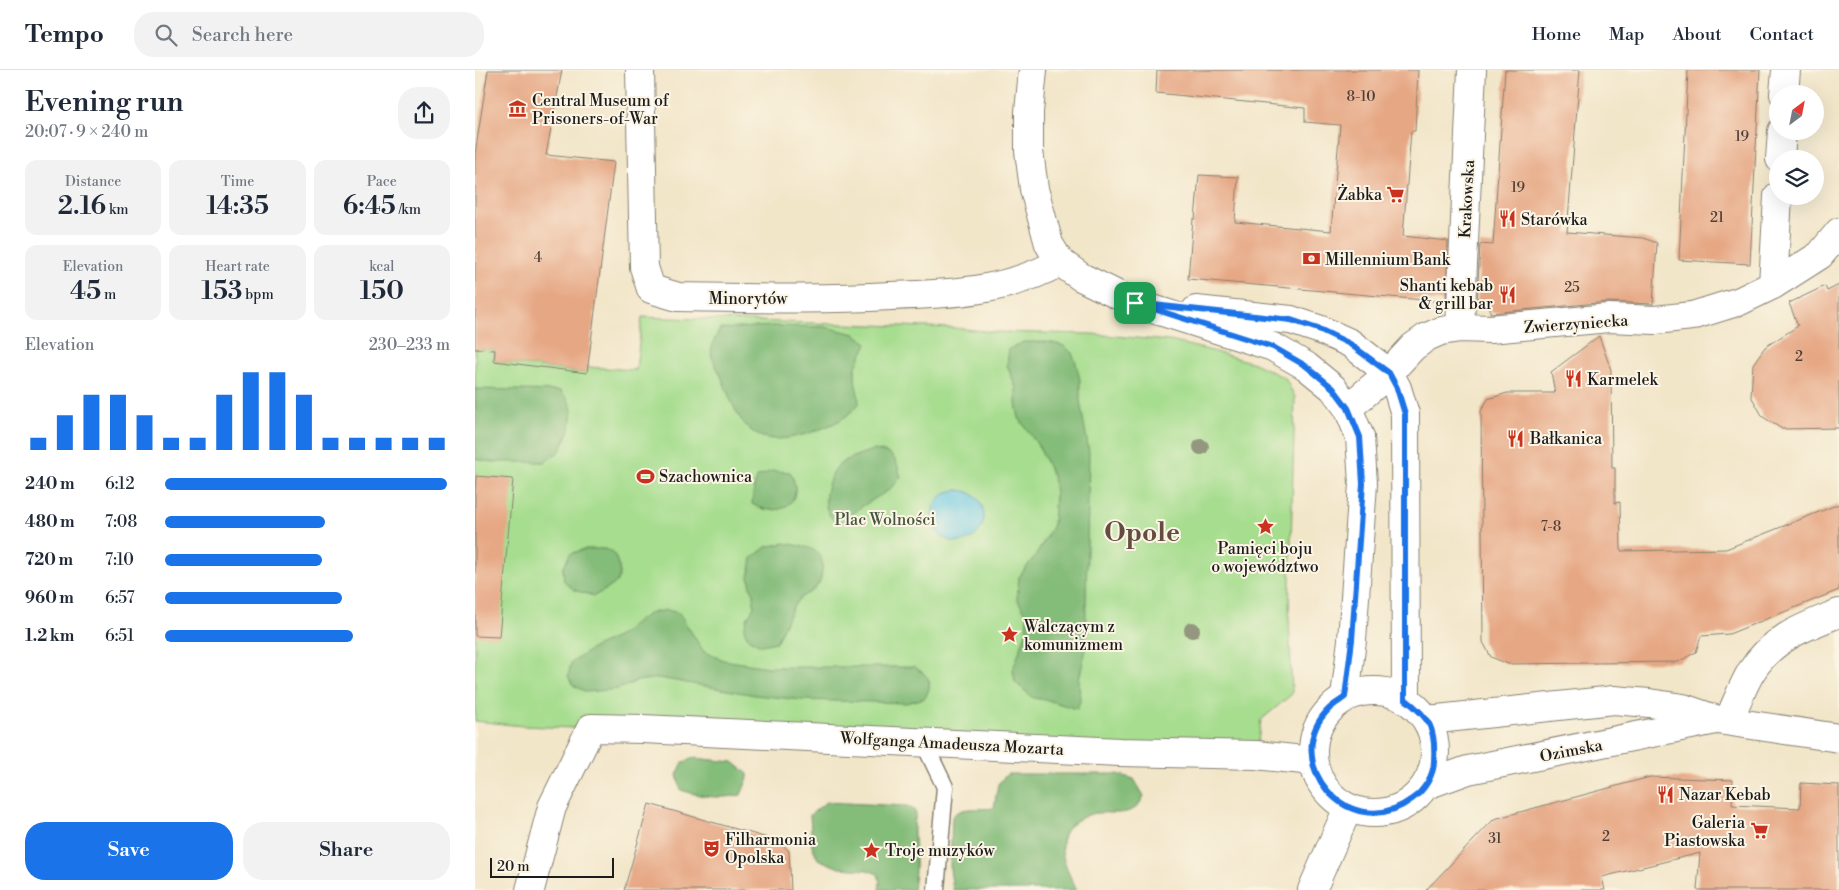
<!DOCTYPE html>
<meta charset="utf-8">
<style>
body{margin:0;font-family:"Libre Bodoni",serif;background:#f2f2f3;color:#1f2937;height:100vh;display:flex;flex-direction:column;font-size:19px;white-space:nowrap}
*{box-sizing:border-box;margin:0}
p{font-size:16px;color:#747a83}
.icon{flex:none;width:28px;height:28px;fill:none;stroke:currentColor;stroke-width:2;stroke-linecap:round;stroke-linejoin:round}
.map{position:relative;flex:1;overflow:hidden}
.side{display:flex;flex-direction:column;background:#fff;width:475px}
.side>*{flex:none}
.needle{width:32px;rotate:32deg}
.tools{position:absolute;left:1294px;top:15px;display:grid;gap:10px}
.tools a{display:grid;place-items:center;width:55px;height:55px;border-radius:50%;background:#fff;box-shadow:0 5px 20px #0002;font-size:25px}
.scale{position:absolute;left:15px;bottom:12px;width:124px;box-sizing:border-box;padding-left:5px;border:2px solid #1c1c1c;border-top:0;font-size:14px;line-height:18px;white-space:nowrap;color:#1c1c1c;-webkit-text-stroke:4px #fcf5e5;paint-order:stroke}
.pin{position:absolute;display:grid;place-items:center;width:42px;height:42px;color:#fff;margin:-21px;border-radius:10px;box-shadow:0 2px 8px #0006}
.round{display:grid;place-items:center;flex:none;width:52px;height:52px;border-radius:20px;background:#f2f2f3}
.overview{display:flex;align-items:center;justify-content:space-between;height:85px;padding:0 25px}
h1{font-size:28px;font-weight:600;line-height:38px}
.figures{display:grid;grid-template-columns:repeat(3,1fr);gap:8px;height:85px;padding:5px 25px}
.figures div{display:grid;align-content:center;border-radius:12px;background:#f2f2f3;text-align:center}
.figures b{font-size:25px;font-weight:600}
.figures small{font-size:14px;font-weight:400}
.figures p{font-size:14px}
.chart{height:140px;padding:10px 25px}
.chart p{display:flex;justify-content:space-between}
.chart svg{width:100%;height:90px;margin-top:5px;stroke:#1a73e8;stroke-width:6}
.cta{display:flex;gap:10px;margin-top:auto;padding:10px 25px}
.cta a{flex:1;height:58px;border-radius:20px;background:#1a73e8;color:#fff;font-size:20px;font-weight:600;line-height:58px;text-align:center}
.cta a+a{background:#f2f2f3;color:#1f2937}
ul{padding:0 25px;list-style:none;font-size:16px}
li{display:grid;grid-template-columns:80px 60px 1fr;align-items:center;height:38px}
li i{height:12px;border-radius:6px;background:#1a73e8}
header{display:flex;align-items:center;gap:30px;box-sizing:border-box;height:70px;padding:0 25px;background:#fff;border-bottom:1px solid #e0e1e3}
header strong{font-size:24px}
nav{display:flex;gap:28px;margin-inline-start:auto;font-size:18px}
.search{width:350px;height:45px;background:#f2f2f3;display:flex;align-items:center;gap:12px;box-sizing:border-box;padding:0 18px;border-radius:20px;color:#747a83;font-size:19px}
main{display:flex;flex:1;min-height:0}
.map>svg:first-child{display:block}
.green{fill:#a6dd8e;stroke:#617c55}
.forest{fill:#84bc79;stroke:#506c4a}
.water{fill:#63c6e1;stroke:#40717e}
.building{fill:#e6a784}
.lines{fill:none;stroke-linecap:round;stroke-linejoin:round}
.lane-casing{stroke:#878172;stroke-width:19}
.street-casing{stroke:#878172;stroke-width:30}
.lane{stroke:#fff;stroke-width:16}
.street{stroke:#fff;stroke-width:28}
.tree{fill:#93977d}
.route-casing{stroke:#fff;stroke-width:10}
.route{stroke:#1a73e8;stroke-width:6}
.labels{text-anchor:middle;stroke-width:4;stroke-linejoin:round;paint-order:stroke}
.number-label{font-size:14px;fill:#4e3f36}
.poi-label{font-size:16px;fill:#1c1c1c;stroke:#fcf5e5;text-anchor:start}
.street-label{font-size:16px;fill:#1c1c1c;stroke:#fcf5e5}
.park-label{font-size:16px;fill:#45563e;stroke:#fcf5e5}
.town-label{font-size:26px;font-weight:bold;fill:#634d40;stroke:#fcf5e5}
</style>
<header>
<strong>Tempo</strong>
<div class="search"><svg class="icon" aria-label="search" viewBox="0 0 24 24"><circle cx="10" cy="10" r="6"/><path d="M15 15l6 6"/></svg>Search here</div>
<nav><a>Home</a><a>Map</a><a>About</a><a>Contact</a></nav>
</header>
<main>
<section class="side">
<div class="overview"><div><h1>Evening run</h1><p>20:07 · 9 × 240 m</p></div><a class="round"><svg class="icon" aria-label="share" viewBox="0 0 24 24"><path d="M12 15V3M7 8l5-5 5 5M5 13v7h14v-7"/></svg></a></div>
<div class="figures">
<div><p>Distance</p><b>2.16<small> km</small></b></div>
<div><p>Time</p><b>14:35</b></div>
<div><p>Pace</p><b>6:45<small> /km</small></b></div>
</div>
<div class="figures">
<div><p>Elevation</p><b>45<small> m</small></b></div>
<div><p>Heart rate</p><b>153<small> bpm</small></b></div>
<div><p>kcal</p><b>150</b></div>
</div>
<div class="chart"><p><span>Elevation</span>230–233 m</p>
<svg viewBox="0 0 160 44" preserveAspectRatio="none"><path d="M5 44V38M15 44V27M25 44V17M35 44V17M45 44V27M55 44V38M65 44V38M75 44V17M85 44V6M95 44V6M105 44V17M115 44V38M125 44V38M135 44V38M145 44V38M155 44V38"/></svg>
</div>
<ul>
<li><b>240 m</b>6:12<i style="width:99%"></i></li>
<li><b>480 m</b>7:08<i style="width:56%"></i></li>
<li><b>720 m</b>7:10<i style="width:55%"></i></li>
<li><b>960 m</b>6:57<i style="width:62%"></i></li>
<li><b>1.2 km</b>6:51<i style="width:66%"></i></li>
</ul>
<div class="cta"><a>Save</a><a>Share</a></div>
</section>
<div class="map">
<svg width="1364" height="820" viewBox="0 0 1364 820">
<rect width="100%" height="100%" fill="#fcf5e5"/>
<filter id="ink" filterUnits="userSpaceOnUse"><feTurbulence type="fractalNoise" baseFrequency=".02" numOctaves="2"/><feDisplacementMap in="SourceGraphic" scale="10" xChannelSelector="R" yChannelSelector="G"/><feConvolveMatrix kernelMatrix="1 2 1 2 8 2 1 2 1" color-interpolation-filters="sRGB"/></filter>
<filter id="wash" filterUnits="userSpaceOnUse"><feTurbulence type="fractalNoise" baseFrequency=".0096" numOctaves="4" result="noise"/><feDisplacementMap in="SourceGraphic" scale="20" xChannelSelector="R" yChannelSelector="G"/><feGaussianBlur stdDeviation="1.12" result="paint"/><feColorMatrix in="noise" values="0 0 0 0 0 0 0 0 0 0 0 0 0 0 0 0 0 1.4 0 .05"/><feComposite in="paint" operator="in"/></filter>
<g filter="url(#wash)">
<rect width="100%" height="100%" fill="#f2e6c9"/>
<!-- green -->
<path class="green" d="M167,247L480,258L518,262L617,264L695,271L737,281L779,293L810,308L820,327L814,546L817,624L786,650L781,685L48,656L0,651V279L20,280L19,291L111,303L112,297L161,300Z"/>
<!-- forest -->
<path class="forest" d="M298,256L350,257L380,264L392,273C388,283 379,295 380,306C380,316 384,324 384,334C380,338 375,343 370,347C352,359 303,377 283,365C263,354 256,330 248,311C238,285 229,288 245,259Z
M549,272H574L589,276L597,283L601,293L605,310V331L614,382L610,583L604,609L605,631L602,639L572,630L558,628L540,612L538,599L551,563L552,545L542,529L544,507L563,482L578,455L580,425L578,407L564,377L544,348L541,334V318L532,295L534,279Z
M0,319L85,321L92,328L97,339L95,360L85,381L70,392H16L0,389Z
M398,380C419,382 421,388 426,408L414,420L386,437L367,453C342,449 350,411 362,397C371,388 386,384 398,380Z
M297,401L315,402C332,432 304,450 277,434L279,417L282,407Z
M310,473C327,477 349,476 347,498C347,507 346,512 339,519C334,524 327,525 323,530C313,543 309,558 301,572L286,575L274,569L269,560L272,548L279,537V523L276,518L274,506L277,488L291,477Z
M110,479H130L138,482C152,511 143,513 119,526L99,520L89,511L88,498L95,484Z
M192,540L204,543L229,582L248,590L293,597H439C454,606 459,611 450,628L431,633L327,630L280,625L184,608L162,611L143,619L111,622L98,615L93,606L96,593L118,578L146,565L161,552L175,543Z
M219,688L258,692L273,704V708L266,725C244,729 227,727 206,720L202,705L208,692Z
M532,704H642L659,709L669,726C666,731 663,738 657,740C647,745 633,742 622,743C615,743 607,748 601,751C575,768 591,799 602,820H478L475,799L477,747C486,735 506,740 519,738L523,714Z
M351,732L432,736L439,740L441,744C437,759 440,772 440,788C441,798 439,809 438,820H404L405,812L403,804L392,800L364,798L343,789L337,776L335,745Z"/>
<!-- water -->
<path class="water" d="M457 446a26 26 0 1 1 52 0a26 26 0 1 1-52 0Z"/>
<g id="blocks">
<!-- building -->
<path class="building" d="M13,0H87L71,85L139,92L112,303L19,291L20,280L0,279V84Z
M682,0H943L940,61H936L928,166L973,171L971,232L713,209L718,149H720L724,105L763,107L760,152L856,161L865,55L830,52V38L681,23Z
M1030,0H1105L1092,162L1168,168L1182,173L1178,234L1133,232L1015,243V236L1002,234L1005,174L1018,175Z
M1213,0H1285L1275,194L1204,190Z
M1364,215V358L1307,359L1288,347L1276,326L1278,294L1290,277L1323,256L1314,233L1350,216L1352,221Z
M1124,266L1136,300L1137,398H1140V433L1145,432L1146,481L1251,479L1364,434V520L1254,564L1226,566L1221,582L1203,592L1033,594L1016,587L1008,572L1006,341L1013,329L1032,323H1080L1076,302Z
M1,406L38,409L24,567L0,566V422Z
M1175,707L1258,710L1257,735L1325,738L1326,713L1364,715V820H1222L1225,783L1127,807L1130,820H951L1019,749Z
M174,734L303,771L314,781L316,820H149Z"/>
</g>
</g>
<g filter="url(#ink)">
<use href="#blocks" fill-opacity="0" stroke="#878172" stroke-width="1"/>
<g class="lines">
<defs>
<path id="lane" d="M448,671L470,717L461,820"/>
<path id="street" d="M165,0L169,197L176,219L203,227C274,228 345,230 416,226C475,224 532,222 585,192
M558,0L554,42V81L559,119L574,174L585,192L606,207L659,233L798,277L831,296L858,318L873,338L885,367L888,414L877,570L870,627
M1309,24L1311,0
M1305,89L1307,61
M1298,215L1303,126
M721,240L816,250L846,260L875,273L914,303L922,318L930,344L931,629
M985,258L997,0
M873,338L914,303L938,277L952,267L966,261L985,258L1015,259L1134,248L1180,250L1217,246L1265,231L1298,215L1345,185L1364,162
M838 682a61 61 0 1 1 122 0a61 61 0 1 1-122 0Z
M953,650L1139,630L1174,633L1208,638L1243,650L1364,668
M1253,651C1261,635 1267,617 1276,602C1297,568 1329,557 1364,543
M951,715L993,700L1241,650
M55,820L77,737L116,658L168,659L645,682L781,685L838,691
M837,820L873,738"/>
</defs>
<!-- lane casing -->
<use href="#lane" class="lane-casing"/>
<!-- street casing -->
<use href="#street" class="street-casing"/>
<!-- lane -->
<use href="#lane" class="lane"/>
<!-- street -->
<use href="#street" class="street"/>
</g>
<!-- trees -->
<g class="tree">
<circle cx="726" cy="377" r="8"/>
<circle cx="717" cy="560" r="8"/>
</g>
</g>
<g class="lines" filter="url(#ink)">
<defs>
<path id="route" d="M660,233L816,250L846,260L875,274L914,303L922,318L930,344V629C955,648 961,659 959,691C959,705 949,721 937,729C873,777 802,688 855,638C859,634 865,631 870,627L877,570L888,414L885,367L873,338L858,318L831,296L798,277Z"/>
</defs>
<!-- route casing -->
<use href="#route" class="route-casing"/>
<!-- route -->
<use href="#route" class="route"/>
</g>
<!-- icons -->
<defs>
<symbol id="museum-bare" viewBox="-9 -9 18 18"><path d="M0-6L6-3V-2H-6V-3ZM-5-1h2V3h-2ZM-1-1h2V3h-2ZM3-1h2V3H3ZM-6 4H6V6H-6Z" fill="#c8321e" stroke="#fcf5e5" stroke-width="2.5" paint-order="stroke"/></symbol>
<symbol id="supermarket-bare" viewBox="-9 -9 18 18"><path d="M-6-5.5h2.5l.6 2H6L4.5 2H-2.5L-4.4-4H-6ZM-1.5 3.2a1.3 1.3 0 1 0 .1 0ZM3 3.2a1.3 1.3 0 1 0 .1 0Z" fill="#c8321e" stroke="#fcf5e5" stroke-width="2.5" paint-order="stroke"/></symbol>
<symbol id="restaurant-bare" viewBox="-9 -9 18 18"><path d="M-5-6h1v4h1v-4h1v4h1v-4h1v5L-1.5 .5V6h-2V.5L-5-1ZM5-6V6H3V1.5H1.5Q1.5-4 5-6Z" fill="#c8321e" stroke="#fcf5e5" stroke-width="2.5" paint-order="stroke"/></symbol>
<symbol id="bank-bare" viewBox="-9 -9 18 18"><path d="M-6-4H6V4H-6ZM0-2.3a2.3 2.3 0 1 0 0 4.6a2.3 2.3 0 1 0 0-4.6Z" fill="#c8321e" stroke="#fcf5e5" stroke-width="2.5" paint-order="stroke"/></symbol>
<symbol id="stadium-bare" viewBox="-9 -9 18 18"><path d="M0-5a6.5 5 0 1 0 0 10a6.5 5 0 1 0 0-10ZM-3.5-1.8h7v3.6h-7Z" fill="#c8321e" stroke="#fcf5e5" stroke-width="2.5" paint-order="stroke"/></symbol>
<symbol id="sight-bare" viewBox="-9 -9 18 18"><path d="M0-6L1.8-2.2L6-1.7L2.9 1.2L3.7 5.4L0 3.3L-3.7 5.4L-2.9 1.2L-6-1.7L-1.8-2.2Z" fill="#c8321e" stroke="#fcf5e5" stroke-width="2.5" paint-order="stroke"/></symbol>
<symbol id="theatre-bare" viewBox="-9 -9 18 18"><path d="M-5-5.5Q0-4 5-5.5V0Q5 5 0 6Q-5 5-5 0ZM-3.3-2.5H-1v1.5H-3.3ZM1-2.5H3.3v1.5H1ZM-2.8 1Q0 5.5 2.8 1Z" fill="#c8321e" stroke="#fcf5e5" stroke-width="2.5" paint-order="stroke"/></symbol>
</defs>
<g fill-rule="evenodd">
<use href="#museum-bare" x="30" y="26" width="25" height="25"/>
<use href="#supermarket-bare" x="908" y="112" width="25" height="25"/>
<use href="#restaurant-bare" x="1020" y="136" width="25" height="25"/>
<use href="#bank-bare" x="824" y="176" width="25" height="25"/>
<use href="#restaurant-bare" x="1020" y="212" width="25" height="25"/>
<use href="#restaurant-bare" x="1086" y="296" width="25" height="25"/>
<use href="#restaurant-bare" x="1028" y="356" width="25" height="25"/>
<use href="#stadium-bare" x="158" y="394" width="25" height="25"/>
<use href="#sight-bare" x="778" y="444" width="25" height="25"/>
<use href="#sight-bare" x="522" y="552" width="25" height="25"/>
<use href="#restaurant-bare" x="1178" y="712" width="25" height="25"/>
<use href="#supermarket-bare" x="1272" y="748" width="25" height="25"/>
<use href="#theatre-bare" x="224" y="766" width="25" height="25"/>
<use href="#sight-bare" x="384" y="768" width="25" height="25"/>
</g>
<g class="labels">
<!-- number labels -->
<g class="number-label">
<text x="886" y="31">8-10</text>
<text x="1267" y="71">19</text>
<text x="1043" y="122">19</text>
<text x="1242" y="152">21</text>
<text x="63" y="192">4</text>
<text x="1097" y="222">25</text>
<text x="1324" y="291">2</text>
<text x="1076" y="461">7-8</text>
<text x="1131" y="771">2</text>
<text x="1020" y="773">31</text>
</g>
<!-- poi labels -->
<g class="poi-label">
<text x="57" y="36">Central Museum of<tspan x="57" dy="18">Prisoners-of-War</tspan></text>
<text x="907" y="130" text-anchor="end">Żabka</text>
<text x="1046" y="155">Starówka</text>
<text x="850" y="195">Millennium Bank</text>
<text x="1018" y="221" text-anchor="end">Shanti kebab<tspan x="1018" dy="18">&amp; grill bar</tspan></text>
<text x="1112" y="315">Karmelek</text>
<text x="1055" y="374">Bałkanica</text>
<text x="184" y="412">Szachownica</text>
<text x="790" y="484" text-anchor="middle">Pamięci boju<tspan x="790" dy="18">o województwo</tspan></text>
<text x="549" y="562">Walczącym z<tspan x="549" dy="18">komunizmem</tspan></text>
<text x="1204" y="730">Nazar Kebab</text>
<text x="1270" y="758" text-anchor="end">Galeria<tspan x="1270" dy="18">Piastowska</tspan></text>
<text x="250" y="775">Filharmonia<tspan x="250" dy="18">Opolska</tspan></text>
<text x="410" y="786">Troje muzyków</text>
</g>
<!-- street labels -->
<g class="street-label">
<text transform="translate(991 129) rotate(-87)" y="6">Krakowska</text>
<text x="273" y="234">Minorytów</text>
<text transform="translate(1101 253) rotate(-4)" y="6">Zwierzyniecka</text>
<text transform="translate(477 673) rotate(3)" y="6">Wolfganga Amadeusza Mozarta</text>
<text transform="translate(1096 680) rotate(-11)" y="6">Ozimska</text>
</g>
<!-- park labels -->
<g class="park-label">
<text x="410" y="455">Plac Wolności</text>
</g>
<!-- town labels -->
<g class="town-label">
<text x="667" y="471">Opole</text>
</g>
</g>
</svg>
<div class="tools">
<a><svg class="needle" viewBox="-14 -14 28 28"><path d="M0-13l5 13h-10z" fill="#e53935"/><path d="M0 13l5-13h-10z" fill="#747a83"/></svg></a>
<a><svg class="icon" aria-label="layers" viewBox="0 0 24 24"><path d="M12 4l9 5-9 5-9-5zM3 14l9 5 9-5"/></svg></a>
</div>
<div class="scale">20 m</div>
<div class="pin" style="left:660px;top:233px;background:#1e9e55"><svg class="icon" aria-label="arrive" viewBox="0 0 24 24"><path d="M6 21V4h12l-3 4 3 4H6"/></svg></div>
</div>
</main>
